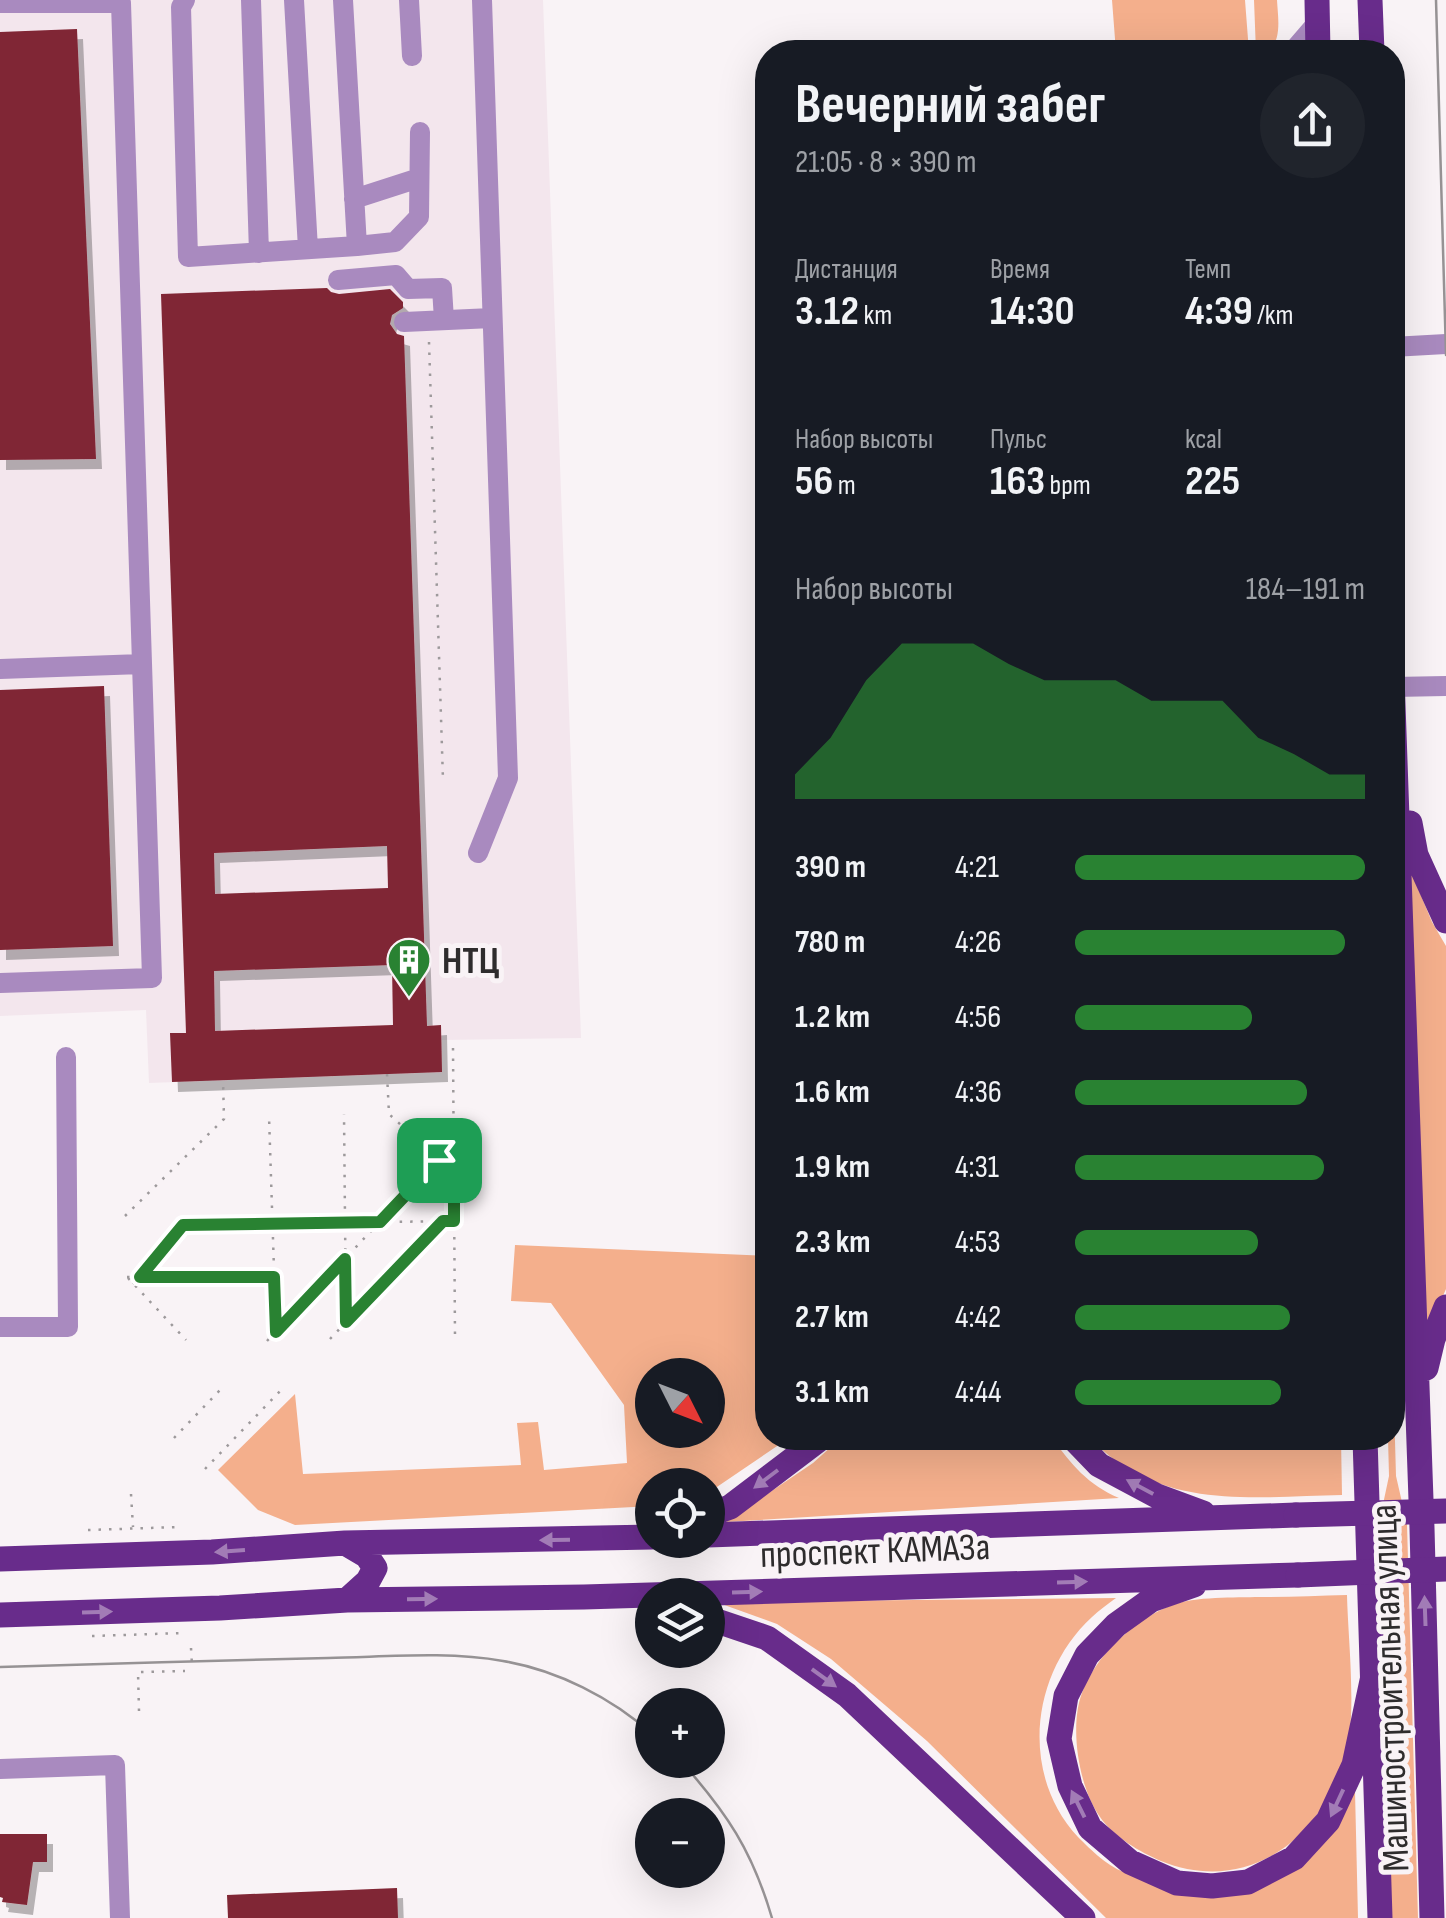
<!DOCTYPE html>
<html lang="ru">
<meta charset="utf-8">
<style>
body{margin:0;font-family:"Sofia Sans Condensed",sans-serif;background:#20242c;color:#f1f3f6;height:100vh;display:flex;flex-direction:column;font-size:38px;white-space:nowrap}
*{box-sizing:border-box;margin:0}
p{font-size:32px;color:#9ea1a6}
.icon{flex:none;width:55px;height:55px;fill:none;stroke:currentColor;stroke-width:2;stroke-linecap:round;stroke-linejoin:round}
.map{position:relative;flex:1;overflow:hidden}
.side{position:absolute;left:755px;top:40px;width:650px;height:1410px;display:flex;flex-direction:column;background:#171b24;border-radius:40px;box-shadow:0 10px 40px #0002}
.side>*{flex:none}
.needle{width:65px;rotate:132deg}
.fabs{position:absolute;left:635px;top:1358px;display:grid;gap:20px}
.fabs a{display:grid;place-items:center;width:90px;height:90px;border-radius:50%;background:#171b24;box-shadow:0 10px 40px #0002;font-size:50px}
.pin{position:absolute;display:grid;place-items:center;width:85px;height:85px;color:#fff;margin:-42px;border-radius:20px;box-shadow:0 5px 15px #0006}
.round{display:grid;place-items:center;flex:none;width:105px;height:105px;border-radius:52px;background:#20242c}
.headline{display:flex;align-items:center;justify-content:space-between;height:170px;padding:0 40px}
h1{font-size:55px;font-weight:700;line-height:75px}
.stats{display:grid;grid-template-columns:repeat(3,1fr);gap:15px;height:170px;padding:10px 40px}
.stats div{display:grid;align-content:center}
.stats b{font-size:42px;font-weight:700}
.stats small{font-size:28px;font-weight:400}
.stats p{font-size:28px}
.chart{height:280px;padding:20px 40px}
.chart p{display:flex;justify-content:space-between}
.chart svg{width:100%;height:180px;margin-top:10px;fill:#298232;opacity:.7}
ul{padding:0 40px;list-style:none;font-size:32px}
li{display:grid;grid-template-columns:160px 120px 1fr;align-items:center;height:75px}
li i{height:25px;border-radius:12px;background:#298232}
.map>svg:first-child{display:block}
.built{fill:#f3e6ed}
.green{fill:#f4af8c;fill-rule:evenodd}
.building{fill:#802534;fill-rule:evenodd;filter:url(#shadow)}
.lines{fill:none;stroke-linecap:round;stroke-linejoin:round}
.path{stroke:#9d999b;stroke-width:2.5;stroke-dasharray:2.5 8;stroke-linecap:butt}
.minor{stroke:#a98abf;stroke-width:20}
.major{stroke:#682c8b;stroke-width:25}
.tram{stroke:#969294;stroke-width:2.5}
.major-bridge{stroke:#682c8b;stroke-width:25}
.oneway{fill:#a27cb6}
.route-casing{stroke:#fff;stroke-width:20}
.route{stroke:#298232;stroke-width:12}
.labels{text-anchor:middle;stroke-width:10;stroke-linejoin:round;paint-order:stroke}
.poi-label{font-size:38px;font-weight:bold;fill:#2e2c2d;stroke:#f9f3f6;text-anchor:start}
.street-label{font-size:38px;fill:#2e2c2d;stroke:#f9f3f6}
</style>
<div class="map">
<svg width="1446" height="1918" viewBox="0 0 1446 1918">
<defs>
<filter id="shadow"><feDropShadow dx="6" dy="10" stdDeviation="0" flood-color="#0004"/></filter>
</defs>
<rect width="100%" height="100%" fill="#f9f3f6"/>
<!-- built -->
<path class="built" d="M0,0H543L581,1038L442,1040V1072L149,1083L146,1010L0,1016Z"/>
<!-- green -->
<path class="green" d="M1112,0H1245L1249,52H1116Z
M1254,0H1277C1278,18 1282,38 1269,52H1256Z
M1410,869L1432,922L1446,946V1289L1427,1332Z
M515,1245L767,1256L768,1438H789L708,1493V1485H652V1506L295,1525L258,1510L218,1470L295,1394L303,1474L521,1465L517,1423L538,1422L544,1470L627,1463L624,1405L551,1303L511,1301ZM652,1375H708V1430H652Z
M1393,1371L1396,1476L1407,1524L1418,1918H1391L1379,1523L1389,1476L1388,1438H1392Z
M841,1438H1052C1071,1464 1088,1485 1119,1498L726,1522L813,1463Z
M1088,1438H1341L1342,1495C1272,1496 1195,1507 1132,1471C1116,1463 1102,1449 1088,1438Z
M1347,1595C1348,1641 1358,1721 1344,1762C1318,1842 1245,1895 1161,1861C1140,1852 1114,1837 1100,1817C1079,1788 1069,1727 1082,1693C1095,1657 1131,1623 1165,1608C1190,1596 1228,1598 1255,1597C1286,1597 1316,1596 1347,1595Z
M1116,1598C1108,1604 1099,1610 1092,1617C1030,1674 1020,1775 1078,1837C1091,1850 1109,1868 1127,1873C1138,1877 1153,1877 1165,1878C1195,1882 1226,1886 1256,1890L1355,1791L1358,1918H1106L927,1741L831,1659L777,1624L716,1602Z"/>
<!-- building -->
<path class="building" d="M77,29L96,459L0,460V32Z
M327,288L331,292L339,294L390,289L403,302V308L392,315L390,324L397,334L404,336L427,1026L441,1025L442,1072L172,1082L170,1033H186L161,294ZM387,846L388,888L215,894L214,853ZM392,965L393,1025L215,1031L214,971Z
M104,686L113,946L0,950V690Z
M0,1834H47V1862H33L27,1905L2,1902L3,1898L0,1897Z
M397,1888L398,1918H228L227,1895Z"/>
<g class="lines">
<!-- path -->
<path class="path" d="M429,342L443,780
M453,1048L455,1336
M387,1074L389,1114L438,1159
M125,1216L224,1119L223,1080
M127,1277H272
M128,1278L186,1340
M133,1284L183,1225L454,1221
M347,1321L452,1212
M276,1331L454,1144
M330,1339L346,1322L344,1114
M267,1341L276,1331L269,1116
M174,1438L221,1389
M205,1469L284,1387
M131,1494L133,1527
M88,1530L179,1527
M92,1636L184,1633
M191,1648L192,1665
M139,1711L138,1672L185,1671"/>
<!-- minor -->
<path class="minor" d="M185,0L181,7L188,257L357,246L343,0
M251,0L259,253
M294,0L308,249
M409,0L412,56
M0,3H121L152,978L0,983
M1292,52L1317,23
M354,199L419,178
M357,246L395,242L419,217L420,132
M338,280L396,275L408,289L442,288L444,320
M404,322L492,318
M1392,347L1446,344
M0,669L142,664
M1393,687L1446,686
M478,853L508,778L482,0
M0,1327H68L66,1057
M0,1769L115,1765L120,1918"/>
<!-- major -->
<path class="major" d="M1317,0L1318,52
M1370,0L1372,52
M1392,676L1422,1528L1432,1918
M1410,823L1416,855L1446,921
M1426,1368L1433,1339L1446,1307
M1073,1438L1099,1465L1157,1496L1203,1513
M1365,1438L1380,1918
M708,1515L730,1507L821,1438
M708,1535L1296,1515
M345,1543L367,1556L375,1568L368,1581L347,1600
M0,1559L212,1552L345,1543L652,1537
M1194,1585L1151,1600L1116,1625L1087,1655L1066,1696L1059,1739L1070,1786L1090,1828L1130,1862L1177,1883L1212,1886L1248,1882L1294,1858L1328,1821L1354,1765L1373,1676
M0,1615L220,1608L347,1600L584,1597L1298,1575
M708,1618L767,1638L847,1695L1083,1918"/>
<!-- tram -->
<path class="tram" d="M1436,0L1446,355
M0,1667C109,1664 219,1660 328,1658C386,1657 446,1651 503,1661C557,1670 612,1698 652,1734
M680,1760C727,1813 752,1850 772,1918"/>
<!-- major-bridge -->
<path class="major-bridge" d="M1296,1515L1446,1511
M1298,1575L1446,1569"/>
</g>
<!-- one-way arrows -->
<defs><path id="oneway-solid" d="M-6-.8H1V-3.2L6.5 0L1 3.2V.8H-6Z" transform="scale(2.5)"/></defs>
<g class="oneway">
<use href="#oneway-solid" transform="translate(766 1479) rotate(143)"/>
<use href="#oneway-solid" transform="translate(1140 1487) rotate(-152)"/>
<use href="#oneway-solid" transform="translate(555 1540) rotate(179)"/>
<use href="#oneway-solid" transform="translate(230 1551) rotate(176)"/>
<use href="#oneway-solid" transform="translate(1072 1582) rotate(-2)"/>
<use href="#oneway-solid" transform="translate(747 1592) rotate(-2)"/>
<use href="#oneway-solid" transform="translate(422 1599) rotate(-1)"/>
<use href="#oneway-solid" transform="translate(1425 1611) rotate(-92)"/>
<use href="#oneway-solid" transform="translate(97 1612) rotate(-2)"/>
<use href="#oneway-solid" transform="translate(824 1678) rotate(36)"/>
<use href="#oneway-solid" transform="translate(1337 1803) rotate(115)"/>
<use href="#oneway-solid" transform="translate(1078 1804) rotate(-116)"/>
</g>
<g class="lines">
<defs>
<path id="route" d="M454,1144V1221H443L346,1322L345,1259L276,1332L274,1277H140L183,1225L380,1222Z"/>
</defs>
<!-- route casing -->
<use href="#route" class="route-casing"/>
<!-- route -->
<use href="#route" class="route"/>
</g>
<!-- icons -->
<defs>
<symbol id="building-pin" viewBox="-11 -11 22 30"><path d="M0 17L-7.5 6A9.5 9.5 0 1 1 7.5 6Z" fill="#298232" stroke="#f9f3f6"/><path d="M-4-6H4V6H1V3H-1V6H-4ZM-2.5-4.3h1.7v1.8h-1.7ZM.8-4.3h1.7v1.8H.8ZM-2.5-1h1.7V.8h-1.7ZM.8-1h1.7V.8H.8Z" fill="#fff"/></symbol>
</defs>
<g fill-rule="evenodd">
<use href="#building-pin" x="384" y="935" width="50" height="68"/>
</g>
<g class="labels">
<!-- poi labels -->
<g class="poi-label">
<text x="442" y="973">НТЦ</text>
</g>
<!-- street labels -->
<g class="street-label">
<text transform="translate(875 1550) rotate(-2)" y="13">проспект КАМАЗа</text>
<text transform="translate(1389 1688) rotate(-92)" y="13">Машиностроительная улица</text>
</g>
</g>
</svg>
<div class="fabs">
<a><svg class="needle" viewBox="-14 -14 28 28"><path d="M0-13l5 13h-10z" fill="#e53935"/><path d="M0 13l5-13h-10z" fill="#9ea1a6"/></svg></a>
<a><svg class="icon" aria-label="locate" viewBox="0 0 24 24"><circle cx="12" cy="12" r="6"/><path d="M12 2v4M12 18v4M2 12h4M18 12h4"/></svg></a>
<a><svg class="icon" aria-label="layers" viewBox="0 0 24 24"><path d="M12 4l9 5-9 5-9-5zM3 14l9 5 9-5"/></svg></a>
<a>+</a>
<a>−</a>
</div>
<div class="pin" style="left:439px;top:1160px;background:#1e9e55"><svg class="icon" aria-label="arrive" viewBox="0 0 24 24"><path d="M6 21V4h12l-3 4 3 4H6"/></svg></div>
<section class="side">
<div class="headline"><div><h1>Вечерний забег</h1><p>21:05 · 8 × 390 m</p></div><a class="round"><svg class="icon" aria-label="share" viewBox="0 0 24 24"><path d="M12 15V3M7 8l5-5 5 5M5 13v7h14v-7"/></svg></a></div>
<div class="stats">
<div><p>Дистанция</p><b>3.12<small> km</small></b></div>
<div><p>Время</p><b>14:30</b></div>
<div><p>Темп</p><b>4:39<small> /km</small></b></div>
</div>
<div class="stats">
<div><p>Набор высоты</p><b>56<small> m</small></b></div>
<div><p>Пульс</p><b>163<small> bpm</small></b></div>
<div><p>kcal</p><b>225</b></div>
</div>
<div class="chart"><p><span>Набор высоты</span>184–191 m</p>
<svg viewBox="0 0 160 44" preserveAspectRatio="none"><path d="M0 44V38L10 29L20 15L30 6L40 6L50 6L60 11L70 15L80 15L90 15L100 20L110 20L120 20L130 29L140 33L150 38L160 38V44z"/></svg>
</div>
<ul>
<li><b>390 m</b>4:21<i style="width:100%"></i></li>
<li><b>780 m</b>4:26<i style="width:93%"></i></li>
<li><b>1.2 km</b>4:56<i style="width:61%"></i></li>
<li><b>1.6 km</b>4:36<i style="width:80%"></i></li>
<li><b>1.9 km</b>4:31<i style="width:86%"></i></li>
<li><b>2.3 km</b>4:53<i style="width:63%"></i></li>
<li><b>2.7 km</b>4:42<i style="width:74%"></i></li>
<li><b>3.1 km</b>4:44<i style="width:71%"></i></li>
</ul>
</section>
</div>
